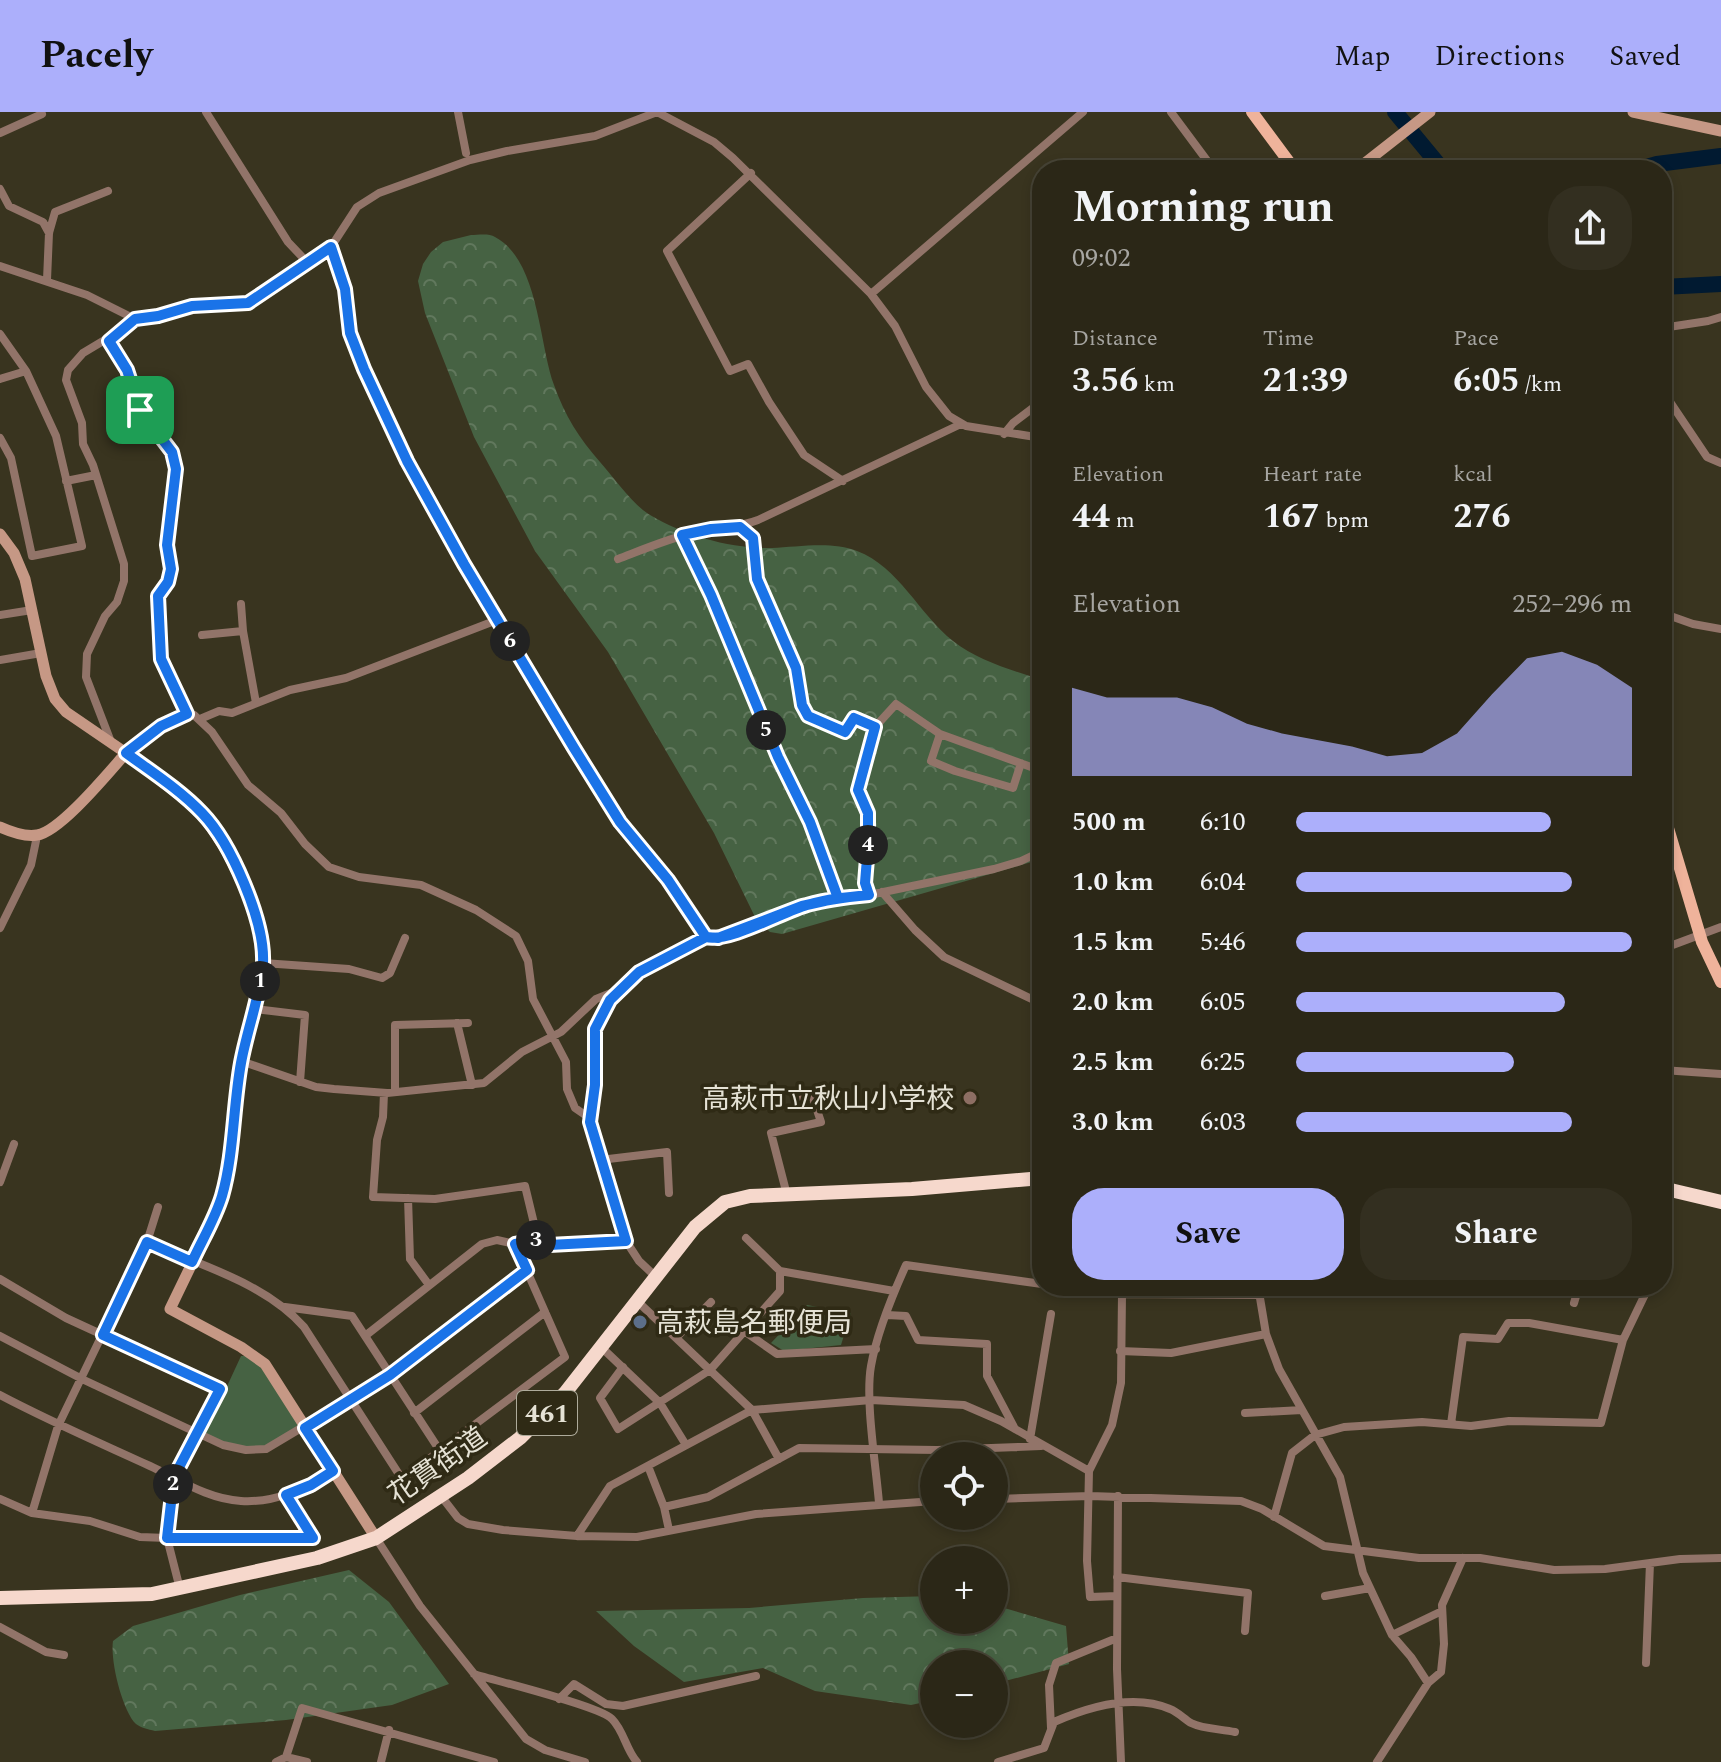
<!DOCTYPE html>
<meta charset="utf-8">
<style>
body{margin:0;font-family:Spectral,"Noto Sans JP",serif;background:#332f20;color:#f1f3f6;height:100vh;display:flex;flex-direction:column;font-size:30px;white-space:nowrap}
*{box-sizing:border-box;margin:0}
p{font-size:26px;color:#a6a5a1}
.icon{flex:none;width:44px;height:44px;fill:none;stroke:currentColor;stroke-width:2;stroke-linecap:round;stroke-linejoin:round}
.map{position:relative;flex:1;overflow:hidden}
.panel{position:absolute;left:1032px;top:48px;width:640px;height:1136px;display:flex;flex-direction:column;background:#2b2717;border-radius:32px;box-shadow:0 4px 12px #0003,0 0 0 2px #474436}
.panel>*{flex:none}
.fabs{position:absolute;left:920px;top:1330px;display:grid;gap:16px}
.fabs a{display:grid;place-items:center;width:88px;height:88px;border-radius:50%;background:#2b2717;box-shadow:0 4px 12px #0003,0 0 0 2px #474436;font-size:40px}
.pin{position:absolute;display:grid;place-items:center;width:68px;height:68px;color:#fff;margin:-34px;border-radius:16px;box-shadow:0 4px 12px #0006}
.km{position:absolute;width:40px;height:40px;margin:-20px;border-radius:50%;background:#222;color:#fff;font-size:22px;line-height:40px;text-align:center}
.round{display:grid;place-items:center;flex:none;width:84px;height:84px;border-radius:32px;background:#332f20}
.head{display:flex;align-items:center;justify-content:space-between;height:136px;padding:0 40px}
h1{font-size:44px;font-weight:700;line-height:60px}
.stats{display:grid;grid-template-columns:repeat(3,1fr);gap:12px;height:136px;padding:8px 40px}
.stats div{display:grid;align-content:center}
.stats b{font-size:34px;font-weight:700}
.stats small{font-size:22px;font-weight:400}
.stats p{font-size:22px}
.chart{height:224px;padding:16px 40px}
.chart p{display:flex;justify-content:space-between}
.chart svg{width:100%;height:144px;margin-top:8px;fill:#acaffb;opacity:.7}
.button{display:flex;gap:16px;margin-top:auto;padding:16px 40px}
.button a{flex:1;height:92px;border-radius:32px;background:#acaffb;color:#111;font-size:32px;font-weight:700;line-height:92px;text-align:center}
.button a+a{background:#332f20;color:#f1f3f6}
ul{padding:0 40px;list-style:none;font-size:26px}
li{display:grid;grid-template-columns:128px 96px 1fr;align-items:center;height:60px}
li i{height:20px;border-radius:10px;background:#acaffb}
header{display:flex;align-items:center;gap:48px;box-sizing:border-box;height:112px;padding:0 40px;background:#acaffb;color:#111}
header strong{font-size:38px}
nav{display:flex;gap:44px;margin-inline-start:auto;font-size:28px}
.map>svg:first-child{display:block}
.forest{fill:url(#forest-crowns)}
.park{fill:#466243}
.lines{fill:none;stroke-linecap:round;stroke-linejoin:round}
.river{stroke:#011a31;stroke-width:16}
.street{stroke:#927469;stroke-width:8}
.secondary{stroke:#c69885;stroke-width:11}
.primary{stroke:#efb39b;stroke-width:12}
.highway{stroke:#f6d8cc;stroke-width:14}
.route-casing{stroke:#fff;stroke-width:16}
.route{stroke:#1a73e8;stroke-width:10}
.education-dot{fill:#8d6e63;stroke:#2f2a15;stroke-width:3}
.service-dot{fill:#5c6f8a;stroke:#2f2a15;stroke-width:3}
.labels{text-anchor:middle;stroke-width:7;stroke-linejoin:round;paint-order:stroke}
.shield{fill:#2f2a15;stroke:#aeab9b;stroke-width:2}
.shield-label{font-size:26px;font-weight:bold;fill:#e5e2d5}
.poi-label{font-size:28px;fill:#e5e2d5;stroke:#2f2a15;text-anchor:end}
.street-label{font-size:28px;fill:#e5e2d5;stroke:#2f2a15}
</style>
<header>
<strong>Pacely</strong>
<nav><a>Map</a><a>Directions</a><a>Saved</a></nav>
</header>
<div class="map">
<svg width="1721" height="1650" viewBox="0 0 1721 1650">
<defs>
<pattern id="forest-crowns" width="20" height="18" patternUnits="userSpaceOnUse" patternTransform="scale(2)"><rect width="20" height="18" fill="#466243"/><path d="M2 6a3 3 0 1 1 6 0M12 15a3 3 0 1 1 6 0" fill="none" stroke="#61785d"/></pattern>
</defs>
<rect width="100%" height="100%" fill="#39341f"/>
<!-- forest -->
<path class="forest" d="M471,123C478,123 489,121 495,125C539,148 539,233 554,273C565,304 579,326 600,350C614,366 633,393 650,403C685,424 732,437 772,436C798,435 832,429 857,439C899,455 919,502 953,529C978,549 1012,558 1042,568V747L782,822L770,820L755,805L714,721L608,540L535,439L474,325L425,201L418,169L423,152L431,140L443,130Z
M349,1458L389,1490L449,1572L392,1593L286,1608L155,1619C148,1617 141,1616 136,1612C122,1598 110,1548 113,1529L133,1514L240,1483Z
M934,1484V1508H994V1493L1066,1514L1069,1552L994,1572V1552H934V1588L911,1593L815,1579L763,1556L684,1570L634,1534L596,1499L749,1496L863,1486Z"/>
<!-- park -->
<path class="park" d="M807,1193L851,1201L841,1233L784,1239L771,1231Z
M241,1244H254L305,1316L255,1338L204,1324Z"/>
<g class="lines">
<!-- river -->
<path class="river" d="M1395,0L1443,58
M1450,58L1459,55L1490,58
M1636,58L1657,52L1721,44
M1662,175L1721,172"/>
<!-- street -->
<path class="street" d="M206,0L288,130L307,150
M458,0L466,41
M657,0L714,30L733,46L871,182L895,214L926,275L949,304L966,314L1042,326
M1171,0L1214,58
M0,21L42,2
M751,61L667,139L730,259L748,252L769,290L804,343L843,369
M0,77L9,94L43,110L49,121
M331,135L345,177L350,221L364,257L407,349L464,452L574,636L620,710L668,768L706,825L718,826L811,792L869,783L994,757L1021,749L1042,739
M0,154L87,183L135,207L158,204L192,194L248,191L331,135L357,95L379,81L470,48L507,39L595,24L657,0
M47,168L49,121L55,100L108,79
M871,182L1083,0
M135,207L109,229L127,258L140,298L172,340L176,357L167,433L171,457L168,470L158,484L161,547L187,602
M1662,216L1708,209L1721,205
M0,222L26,259L56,324L82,434L32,444L11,346L0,326
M0,267L26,259
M1662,278L1707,345L1721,351
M1004,322L1013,311L1042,289
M66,369L96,363
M740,415L753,426L757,467L796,556L802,593L808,604L845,620L854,606L875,615
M682,423L711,483L778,645L810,710L838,786
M618,447C644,437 670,426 696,420C718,415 738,416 758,408L961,312
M241,492L243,519L256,591
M1662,501L1693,512L1721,517
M0,503L32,498
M202,523L243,519
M0,548L41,541
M200,607L219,599L232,601L290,578L346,566L497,508
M940,622L931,649L955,659L1013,676L1021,651
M111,630L86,565L87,542L105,504L117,490L124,469V452L93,353L83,332L82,311L66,268L68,258L83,241L113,223
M126,641L169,609L187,602L194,603L212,620L248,673L281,701L305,732L329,755L359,765L421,773L476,798L516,824L528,849L533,887L566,950L567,977L575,996L591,1007
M882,780L915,818L944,845L1042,892
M869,783L865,771L868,734V701L858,678L875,615L896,592L940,622L1042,659
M0,816L31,753L37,724
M1662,837L1721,815
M263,851L349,857L382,866L390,861L405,826
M255,897L305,903L300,970
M457,911L472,973
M241,949L316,975L334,977L387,981L484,971L522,940L561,920L596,887L621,877
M1662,958L1721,962
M395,980V913L468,911
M384,981L383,1005L377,1028L373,1085L435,1087L525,1074L538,1128
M802,987L819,980
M600,1048L667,1040L669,1081
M0,1070L14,1032
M787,1083L771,1021L821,1010L812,983
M408,1086L410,1147L429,1173
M158,1095L147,1130L58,1314L32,1401L90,1409L140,1425L167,1426L180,1477
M746,1126L780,1159
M147,1130C200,1153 265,1171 304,1215L402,1367L565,1245L515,1132L497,1128L482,1132L365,1224
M515,1132L538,1128L549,1133L626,1129
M655,1164L639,1149L626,1129L590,1010L595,973V917L610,888L639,860L706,825
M0,1167L66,1206L220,1277L174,1365L167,1426H313L286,1383
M1063,1174L1122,1182L1260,1183
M1258,1174L1266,1222L1279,1257L1340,1365L1363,1461L1392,1523L1411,1545L1428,1571L1377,1650
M636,1188L752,1298L779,1347
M1574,1191L1579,1174
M285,1195L352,1204L440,1339
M887,1203L906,1204L918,1228L987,1232V1264L1015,1317
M744,1219L777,1242L876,1237
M0,1224L84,1268L223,1333L246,1338L266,1337L390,1263L527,1158
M677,1225L711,1190
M600,1234L660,1291L686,1333
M1120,1239L1171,1241L1266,1222
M623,1255L600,1286L618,1317L710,1258L780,1179V1159L894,1179
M0,1283C49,1309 100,1331 150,1354C180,1368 208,1387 241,1389C276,1391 304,1377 333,1359
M414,1301L545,1200
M1245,1301L1302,1298
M1451,1312L1463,1225L1498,1227L1508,1211H1529L1623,1228
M1030,1327L1051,1202
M648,1354L664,1395
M1089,1359L1112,1313L1121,1271L1122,1182L1125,1174
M441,1384L458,1406L468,1412L503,1418L577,1424L637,1425L756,1402L934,1389
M1118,1384L1117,1557L1121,1650
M0,1387L32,1401
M994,1387L1090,1384L1241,1389L1262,1397L1324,1434L1419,1446H1480L1554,1458L1605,1457L1680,1447L1721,1446
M879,1391C876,1354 865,1288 871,1254C877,1220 892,1184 906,1153L1042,1172
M1274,1405L1292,1341L1315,1323L1344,1315L1422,1310L1471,1314L1509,1309L1601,1311L1623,1228L1649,1174
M669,1418L664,1395L708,1385L799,1336L937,1338L1041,1334
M577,1424L610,1374L752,1298L871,1288L964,1293L1001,1309L1089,1359L1087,1449L1090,1485L1117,1484
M376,1426L420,1494L526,1627L545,1638L585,1650
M1117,1465L1248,1481L1245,1519
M1325,1484L1370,1476
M0,1515L46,1540L64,1543
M1392,1523L1442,1499
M1646,1551L1650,1451
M474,1562C496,1569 600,1594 612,1607C624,1619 626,1638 637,1650
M1428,1571L1441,1560L1444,1532L1442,1493L1463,1446
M559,1587L574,1572L606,1592L623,1594L756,1564
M1051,1616L1049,1573L1056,1551L1117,1526
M286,1645L307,1650
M276,1650L286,1645L302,1596L494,1650
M381,1650L389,1618
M998,1650L1044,1636L1054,1610C1088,1595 1133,1581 1170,1597C1178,1600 1184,1607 1191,1611C1203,1617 1221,1617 1235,1620"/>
<!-- secondary -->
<path class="secondary" d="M1633,0L1721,19
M1356,58L1430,0
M0,422L14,441L25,467L46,564L55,587L66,600L126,641L201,700L226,738L248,782L259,814L263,851L255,897L241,949L224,1074L214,1106L170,1197L241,1235L265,1252L376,1426
M0,715C11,720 25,725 37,723C60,720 109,660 126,641"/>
<!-- primary -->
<path class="primary" d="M1252,0L1295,58
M1662,696L1702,830L1721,870"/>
<!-- highway -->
<path class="highway" d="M1662,1076L1721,1090
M0,1486L152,1482L317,1446L376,1426L468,1366L520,1326L565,1281L695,1115L725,1090L750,1084L912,1077L1042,1066"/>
</g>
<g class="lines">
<defs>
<path id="route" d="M140,298L172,340L176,357L167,433L171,457L168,470L158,484L161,547L187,602L161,614L126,641C152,660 180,678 202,701C231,731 265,809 263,851C260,885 247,918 241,951C233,995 234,1042 222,1084C215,1107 202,1128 192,1150L147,1130L103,1223L220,1277L174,1365L167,1426H313L286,1383L311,1373L333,1359L305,1316L390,1263L527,1158L515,1132L538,1128L549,1133L626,1129L590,1010L595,973V917L610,888L639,860L706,825C728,831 783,800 807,793C827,787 848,785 869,783L865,771L868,734V701L858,678L875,615L854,606L845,620L808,604L802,593L796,556L757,467L753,426L740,415L711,417L682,423L711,483L778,645L810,710L838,786L802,794L718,826L706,825L668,768L620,710L574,636L464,452L407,349L364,257L350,221L345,177L331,135L248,191L192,194L158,204L135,207L109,229L127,258L140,298"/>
</defs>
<!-- route casing -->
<use href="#route" class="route-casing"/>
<!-- route -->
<use href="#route" class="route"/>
</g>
<!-- markers -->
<circle class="education-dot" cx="970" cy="986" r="8"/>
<circle class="service-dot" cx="640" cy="1210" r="8"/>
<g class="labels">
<!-- shield labels -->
<rect class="shield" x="517" y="1279" width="60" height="44" rx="6"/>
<g class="shield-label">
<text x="547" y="1310">461</text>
</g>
<!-- poi labels -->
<g class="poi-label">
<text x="954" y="996">高萩市立秋山小学校</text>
<text x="656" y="1220" text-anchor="start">高萩島名郵便局</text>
</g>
<!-- street labels -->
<g class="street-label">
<text transform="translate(437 1353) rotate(-35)" y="10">花貫街道</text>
</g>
</g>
</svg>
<div class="fabs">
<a><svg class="icon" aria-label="locate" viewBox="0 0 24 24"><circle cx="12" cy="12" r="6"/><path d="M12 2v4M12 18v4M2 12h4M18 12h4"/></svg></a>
<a>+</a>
<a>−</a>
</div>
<div class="pin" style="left:140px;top:298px;background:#1e9e55"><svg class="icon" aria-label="arrive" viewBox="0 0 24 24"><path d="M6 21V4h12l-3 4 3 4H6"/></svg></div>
<b class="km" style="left:260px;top:869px">1</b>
<b class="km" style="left:173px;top:1372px">2</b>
<b class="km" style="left:536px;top:1128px">3</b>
<b class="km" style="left:868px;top:733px">4</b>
<b class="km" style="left:766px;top:618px">5</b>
<b class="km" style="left:510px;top:529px">6</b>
<section class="panel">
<div class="head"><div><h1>Morning run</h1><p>09:02</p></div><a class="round"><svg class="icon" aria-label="share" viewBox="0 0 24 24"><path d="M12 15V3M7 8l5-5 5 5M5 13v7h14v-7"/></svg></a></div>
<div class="stats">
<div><p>Distance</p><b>3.56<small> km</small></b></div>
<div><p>Time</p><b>21:39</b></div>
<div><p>Pace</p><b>6:05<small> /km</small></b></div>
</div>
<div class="stats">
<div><p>Elevation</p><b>44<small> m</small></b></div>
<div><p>Heart rate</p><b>167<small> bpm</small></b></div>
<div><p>kcal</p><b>276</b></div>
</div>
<div class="chart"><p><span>Elevation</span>252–296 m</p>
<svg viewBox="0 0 160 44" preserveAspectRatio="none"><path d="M0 44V17L10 20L20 20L30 20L40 23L50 28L60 31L70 33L80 35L90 38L100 37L110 31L120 19L130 8L140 6L150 10L160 17V44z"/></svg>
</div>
<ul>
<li><b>500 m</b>6:10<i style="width:76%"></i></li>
<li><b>1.0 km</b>6:04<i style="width:82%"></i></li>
<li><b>1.5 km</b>5:46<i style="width:100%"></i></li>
<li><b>2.0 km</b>6:05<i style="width:80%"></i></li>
<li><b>2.5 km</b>6:25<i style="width:65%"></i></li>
<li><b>3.0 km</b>6:03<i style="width:82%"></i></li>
</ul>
<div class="button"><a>Save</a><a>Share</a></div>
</section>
</div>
